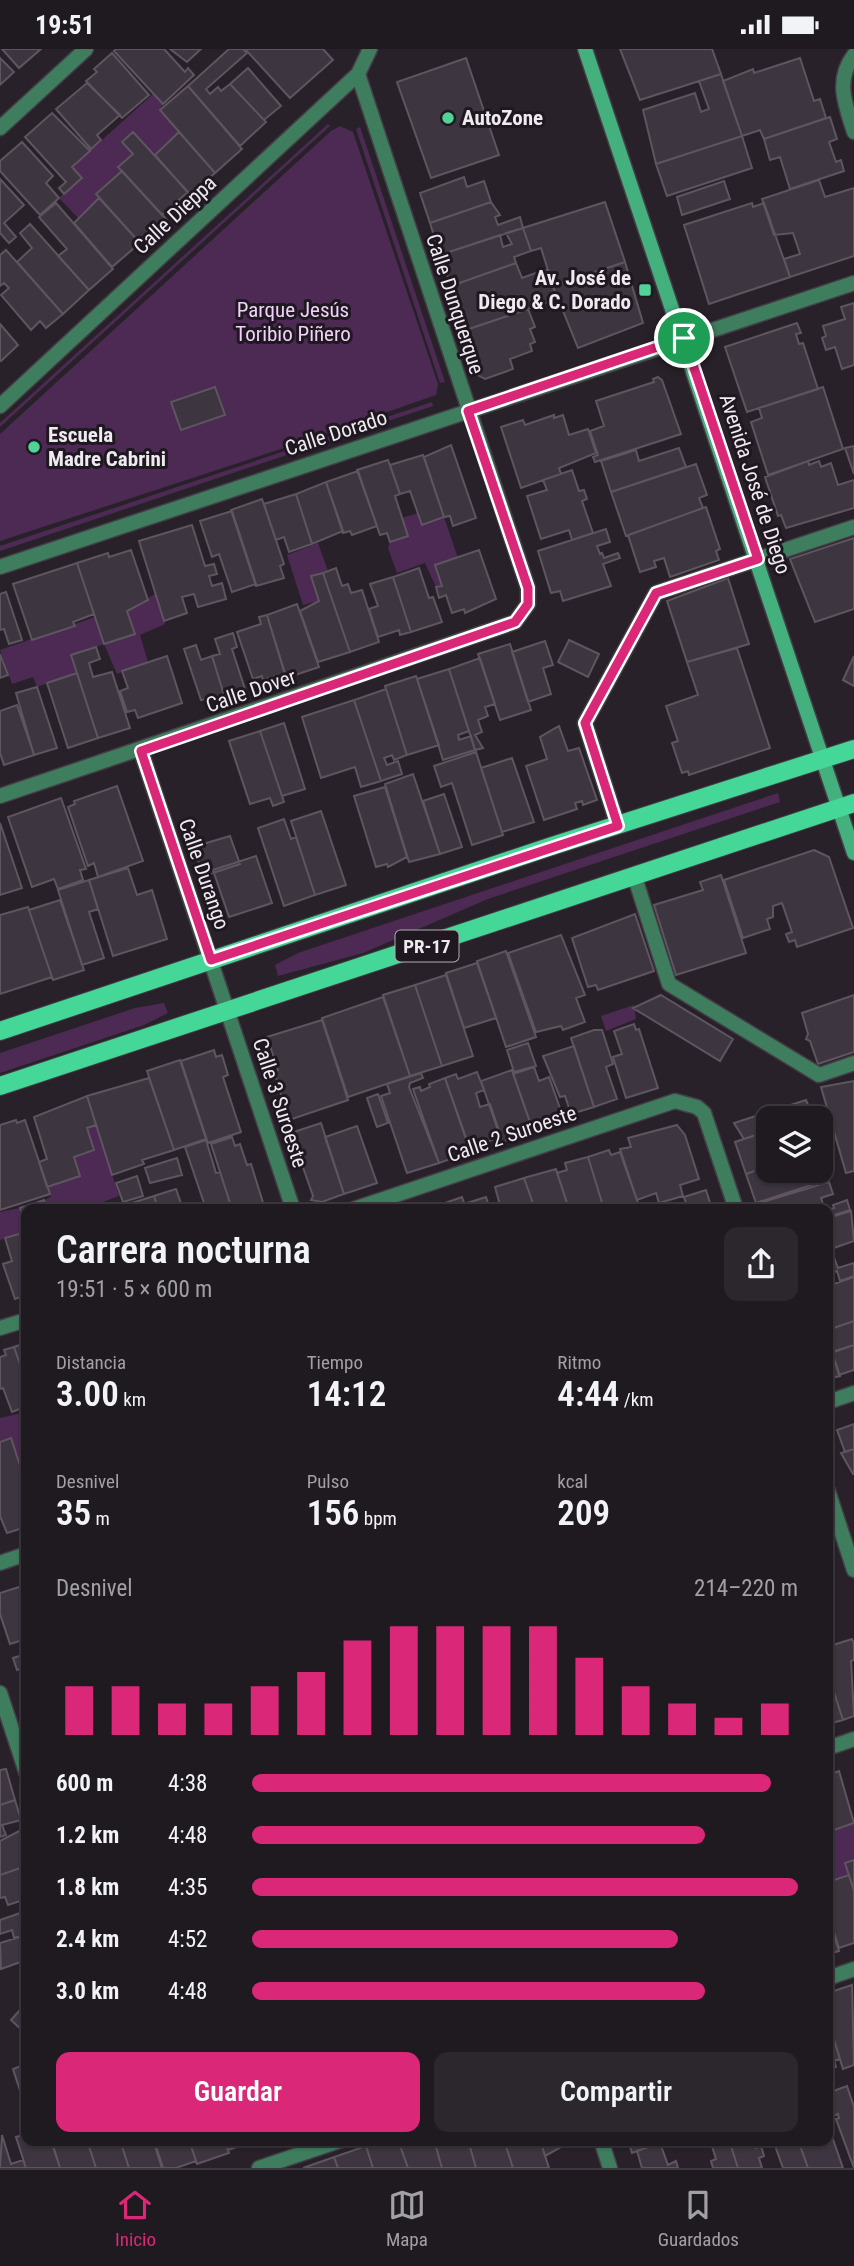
<!DOCTYPE html>
<html lang="es">
<meta charset="utf-8">
<style>
body{margin:0;font-family:"Roboto Condensed",sans-serif;background:#2c262d;color:#f1f3f6;height:100vh;display:flex;flex-direction:column;font-size:26px;white-space:nowrap}
*{box-sizing:border-box;margin:0}
p{font-size:23px;color:#a1a0a5}
.icon{flex:none;width:38px;height:38px;fill:none;stroke:currentColor;stroke-width:2;stroke-linecap:round;stroke-linejoin:round}
.map{position:relative;flex:1;overflow:hidden}
.side{position:absolute;left:21px;top:1155px;width:812px;height:942px;display:flex;flex-direction:column;background:#1f1920;border-radius:14px;box-shadow:0 2px 5px #0004,0 0 0 2px #3c383e}
.side>*{flex:none}
.fabs{position:absolute;left:756px;top:1057px;display:grid;gap:14px}
.fabs a{display:grid;place-items:center;width:77px;height:77px;border-radius:14px;background:#1f1920;box-shadow:0 2px 5px #0004,0 0 0 2px #3c383e;font-size:35px}
.pin{position:absolute;display:grid;place-items:center;width:60px;height:60px;color:#fff;margin:-30px;border:4px solid #fff;border-radius:50%;box-shadow:0 2px 7px #0007}
.round{display:grid;place-items:center;flex:none;width:74px;height:74px;border-radius:14px;background:#2c262d}
.overview{display:flex;align-items:center;justify-content:space-between;height:119px;padding:0 35px}
h1{font-size:38px;font-weight:600;line-height:52px}
.stats{display:grid;grid-template-columns:repeat(3,1fr);gap:10px;height:119px;padding:7px 35px}
.stats div{display:grid;align-content:center}
.stats b{font-size:35px;font-weight:600}
.stats small{font-size:19px;font-weight:400}
.stats p{font-size:19px}
.chart{height:196px;padding:14px 35px}
.chart p{display:flex;justify-content:space-between}
.chart svg{width:100%;height:126px;margin-top:7px;stroke:#db2777;stroke-width:6}
.primary-button{display:flex;gap:14px;margin-top:auto;padding:14px 35px}
.primary-button a{flex:1;height:80px;border-radius:14px;background:#db2777;color:#fff;font-size:28px;font-weight:600;line-height:80px;text-align:center}
.primary-button a+a{background:#2c262d;color:#f1f3f6}
ul{padding:0 35px;list-style:none;font-size:23px}
li{display:grid;grid-template-columns:112px 84px 1fr;align-items:center;height:52px}
li i{height:18px;border-radius:9px;background:#db2777}
.status{display:flex;justify-content:space-between;align-items:center;height:49px;padding:0 35px;background:#1f1920;direction:ltr}
.status svg{height:19px;fill:currentColor}
.tabs{display:flex;justify-content:space-around;align-items:center;height:98px;border-top:2px solid #3c383e;background:#1f1920;font-size:19px;color:#a1a0a5}
.tabs a{display:grid;justify-items:center;gap:4px}
.tabs .selected{color:#db2777}
.map>svg:first-child{display:block}
.green{fill:#4c2a54}
.building{fill:#3d353f;stroke:#5e5560;stroke-width:2}
.lines{fill:none;stroke-linecap:round;stroke-linejoin:round}
.lane-casing{stroke:#453d46;stroke-width:17}
.street-casing{stroke:#453d46;stroke-width:17}
.secondary-casing{stroke:#453d46;stroke-width:17}
.primary-casing{stroke:#453d46;stroke-width:20}
.lane{stroke:#3e7d5e;stroke-width:14}
.street{stroke:#3e7d5e;stroke-width:14}
.secondary{stroke:#44b07e;stroke-width:14}
.primary{stroke:#44d797;stroke-width:18}
.route-casing{stroke:#fff;stroke-width:14}
.route{stroke:#db2777;stroke-width:9}
.poi-dot{fill:#51d398;stroke:#1f1821;stroke-width:2.5}
.labels{text-anchor:middle;stroke-width:6;stroke-linejoin:round;paint-order:stroke}
.shield{fill:#1f1821;stroke:#b1abb2;stroke-width:2}
.shield-label{font-size:19px;font-weight:bold;fill:#efeaf0}
.poi-label{font-size:21px;font-weight:bold;fill:#efeaf0;stroke:#1f1821;text-anchor:start}
.street-label{font-size:21px;fill:#efeaf0;stroke:#1f1821}
.park-label{font-size:21px;fill:#f0d1f7;stroke:#1f1821}
</style>
<div class="status"><b>19:51</b><svg viewBox="0 0 49 12"><path d="M0 12V9h3v3zM5 12V6h3v6zM10 12V3h3v9zM15 12V0h3v12zM26 1h20v11H26zM47 4h2v5h-2z"/></svg></div>
<div class="map">
<svg width="854" height="2119" viewBox="0 0 854 2119">
<rect width="100%" height="100%" fill="#29212a"/>
<!-- green -->
<path class="green" d="M153,45L163,55L160,61L179,83L155,106L133,83L122,93L133,105L119,118L122,122L96,145L99,149L79,170L59,149L81,129L72,118Z
M328,75L330,77L0,378V374Z
M340,77L353,83L438,335L436,346L284,399L0,492V385L331,82Z
M360,78L445,333L440,334L356,80Z
M432,353L433,357L0,502V497Z
M418,464L422,476L444,468L458,509L442,537L436,538L425,514L397,524L388,499L390,493L408,487L402,469Z
M318,494L328,522L311,528L319,552L303,556L287,506Z
M155,545L165,575L140,586L148,613L117,625L104,595L72,606L77,624L37,638L33,628L12,635L0,601L95,568L104,594L135,584L127,562Z
M778,744L780,753L488,850L363,904L278,927L275,916L298,904Z
M164,954L168,964L144,976L0,1024V1004L135,959Z
M634,956L636,970L606,982L601,967Z
M96,1076L119,1147L83,1160H47L44,1151L51,1148L47,1138L80,1127L74,1108L94,1101L87,1079Z
M20,1159L26,1183L0,1191V1163Z
M26,1363V1409L19,1411L11,1390L0,1393V1369Z
M854,1774V1811L845,1814L849,1826L828,1833V1783Z"/>
<!-- building -->
<path class="building" d="M2,0H41L19,19Z
M116,0H164L185,23L188,19L194,26L163,55L114,2Z
M170,0H201L187,13Z
M229,0H243L247,4L206,40L210,45L218,38L221,42L230,35L266,73L240,97L188,37Z
M245,0H323L333,11L290,49Z
M620,0H712L721,25L640,51Z
M112,4L149,46L122,69L86,32L97,23L94,20Z
M0,9L14,23L0,36Z
M466,9L499,106L431,129L397,33Z
M800,9L814,52L820,50L826,69L764,90L760,81L742,87L723,32L753,20L754,24Z
M248,19L281,57L264,71L230,35Z
M721,25L742,87L656,115L643,61L695,44L701,63L709,60L699,32Z
M87,34L120,66L97,86L101,91L91,100L56,60Z
M188,37L242,100L215,124L160,61Z
M52,64L90,102L72,118L82,129L64,145L59,139L66,133L25,88Z
M830,68L837,90L829,93L836,113L841,111L844,122L790,140L780,108L770,111L764,90Z
M133,83L188,143L162,166L118,118L133,105L122,93Z
M179,83L215,124L190,146L155,106Z
M742,87L752,119L667,147L656,115Z
M22,93L53,127L46,134L59,149L40,166L0,122V112Z
M122,122L167,171L140,194L96,145Z
M464,128L467,138L484,132L491,153L430,174L420,144Z
M0,130L24,156L4,174L16,188L9,194L0,184Z
M819,131L825,148L854,139V207L790,228L784,210L800,205L793,184L774,186L762,150Z
M724,132L730,150L682,166L677,148Z
M99,149L140,194L112,218L74,174Z
M491,153L500,166L495,168L498,176L520,168L523,179L440,206L430,174Z
M605,153L625,213L553,237L541,199L531,202L523,179Z
M56,154L113,220L89,241L58,207L67,200L39,168Z
M752,154L753,158L764,154L790,228L709,255L684,176Z
M30,175L89,241L63,265L17,213L32,199L20,184Z
M523,179L531,202L514,208L516,214L451,237L440,206L500,186L503,198L512,195L506,184Z
M6,201L63,265L46,279L40,272L31,281L1,246L9,239L4,234L0,237V206Z
M625,213L643,274L578,299L553,237Z
M516,214L522,229L547,220L557,250L466,281L451,237Z
M854,254V316L842,320L835,298L826,301L822,289L826,287L823,277L845,270L841,258Z
M528,260L535,278L530,280L535,293L530,295L532,302L510,310L513,320L485,330L476,325L466,281Z
M797,274L801,284L796,285L799,295L803,294L818,340L747,363L725,298Z
M0,275L18,296L1,312L0,311Z
M658,328L662,331L681,385L595,413L593,408L598,406L590,382L604,377L596,352L654,333L653,330Z
M215,338L225,366L181,381L171,353Z
M823,338L843,400L768,426L751,373L762,369L759,359Z
M554,366V369L563,366L569,386L588,380L596,404L559,419L561,425L521,439L501,378L523,371L525,376Z
M451,396L476,469L453,477L450,467L444,468L424,408Z
M854,397V425L845,399Z
M679,399L686,418L611,443L601,412L636,401L639,412Z
M423,406L444,468L422,476L410,442L400,445L390,416Z
M388,411L400,445L395,447L408,487L390,493L387,484L380,486L357,421Z
M808,412L809,416L819,412L821,418L831,414L838,436L854,431V459L786,479L781,466L778,467L765,428Z
M696,415L707,446L699,449L703,459L626,487L611,443Z
M572,421L579,442L584,441L587,450L582,452L593,484L572,491L569,481L541,490L527,447L547,441L543,431Z
M358,422L377,477L352,486L350,482L343,484L326,433Z
M326,433L343,482L312,495L296,445Z
M296,445L312,495L289,503L284,488L276,491L264,455Z
M262,450L284,515L280,517L284,529L256,537L231,461Z
M706,458L720,500L716,502L719,511L670,528L664,509L654,512L656,518L640,523L628,486Z
M232,462L256,535L232,543L219,505L212,508L200,472Z
M192,476L205,517L214,515L217,525L209,527L212,537L222,534L226,550L198,558L194,545L182,548L187,564L164,572L139,492Z
M606,480L610,493L597,497L600,505L602,504L604,509L618,504L620,509L603,515L611,537L563,552L560,542L551,544L538,502Z
M854,489V560L815,573L790,510Z
M131,501L148,551L127,562L135,585L104,595L77,514L108,504L109,508Z
M479,501L496,550L465,564L464,560L452,564L446,546L439,549L436,538L442,537L435,516Z
M77,514L94,565L73,573L75,577L32,591L13,535Z
M336,519L342,537L348,535L351,544L362,541L379,593L350,603L323,524Z
M419,519L429,549L433,548L442,573L411,583L393,528Z
M323,524L350,603L318,613L300,562L319,552L311,527Z
M393,528L411,583L400,586L399,581L378,588L369,560L378,557L370,535Z
M728,529L749,595L687,613L667,552Z
M6,543L22,591L9,595L4,580L0,581V545Z
M297,555L319,618L286,629L267,566Z
M267,566L285,624L263,631L262,627L253,630L237,583L261,575L259,568Z
M233,584L237,598L232,600L245,640L224,646L212,607L220,605L215,590Z
M569,591L599,605L588,628L558,613Z
M545,592L553,616L543,619L551,645L528,653L512,603Z
M510,595L531,661L500,671L478,605Z
M196,596L201,611L212,607L224,646L201,651L184,600Z
M96,598L100,610L89,614L93,628L112,623L130,679L98,689L71,606Z
M737,599L770,699L689,726L688,722L682,724L672,694L678,692L666,657L698,646L687,613Z
M0,605L8,626L0,629Z
M167,607L182,654L138,669L135,661L127,663L120,642L128,639L122,622Z
M854,607V637L843,631Z
M480,609L495,655L485,658L488,667L478,671L482,683L475,686L483,699L475,701L449,620Z
M449,620L469,682L458,686L459,691L471,687L475,701L443,711L417,630Z
M77,624L98,689L68,699L47,634Z
M416,627L439,696L407,706L385,637Z
M37,638L57,699L34,706L16,644Z
M386,640L407,706L394,711L392,706L384,709L387,716L398,712L402,725L381,732L354,651Z
M354,651L381,732L361,738L355,718L321,729L302,668Z
M17,656L34,706L4,716L0,704V662Z
M284,674L305,740L282,747L260,682Z
M559,677L568,702L579,699L597,751L583,756L582,752L575,754L577,760L544,771L526,717L547,710L540,688Z
M260,682L284,753L273,757L270,749L250,755L229,692Z
M476,703L503,786L472,796L452,734L441,738L434,717Z
M512,709L534,773L502,783L481,719Z
M413,725L440,805L409,813L385,735Z
M117,737L143,812L98,828L94,814L88,817L68,758L75,755L74,752Z
M385,738L407,808L388,818L387,815L376,818L354,747Z
M444,745L462,798L440,805L423,752Z
M61,749L86,820L80,821L83,831L58,840L54,830L32,838L8,768Z
M321,762L346,836L315,846L291,772Z
M284,770L291,790L296,788L315,846L284,857L258,779Z
M0,774L22,839L0,846Z
M230,787L240,815L204,827L193,798Z
M814,801L829,808L853,879L797,898L795,891L789,893L786,885L792,883L782,854L773,857V868L767,870L770,880L743,889L724,831Z
M256,807L272,854L229,868L213,821Z
M128,819L137,846L152,841L167,890L113,907L89,831Z
M721,826L746,904L676,926L654,856L703,841L700,833Z
M89,831L98,860L89,863L104,909L82,916L58,841Z
M60,851L84,921L53,931L29,861Z
M28,858L52,928L0,945V866Z
M635,865L654,922L598,941L596,936L588,938L572,889Z
M561,886L585,946L576,949L585,973L563,981L561,977L536,983L508,904Z
M506,902L536,988L506,998L477,912Z
M477,914L496,969L464,979L446,924Z
M446,926L473,1007L442,1017L415,936Z
M415,936L442,1017L410,1027L383,946Z
M661,946L733,990L720,1012L633,959Z
M854,946V1003L818,1015L810,992L806,990L808,985L802,964Z
M383,948L410,1027L348,1048L322,969Z
M322,971L348,1051L289,1071L274,1023L278,1021L267,988Z
M634,975L636,981L639,980L658,1039L626,1049L613,1008L622,1005L614,982Z
M594,981H602L613,1015L606,1018L617,1050L594,1058L571,989Z
M528,994L536,1017L514,1023L507,1001Z
M574,997L594,1058L571,1065L565,1047L560,1048L543,1007Z
M214,1001L216,1008L222,1006L228,1026L223,1028L241,1083L208,1094L181,1012Z
M180,1011L206,1090L174,1101L147,1022Z
M534,1018L539,1032L549,1028L563,1068L532,1079L513,1025Z
M512,1021L533,1082L502,1093L481,1032Z
M477,1023L484,1041L476,1044L480,1058L490,1055L501,1088L469,1099L445,1029L456,1025L458,1030Z
M421,1024L423,1029L410,1034L409,1038L439,1114L407,1124L381,1047L390,1044L387,1035Z
M149,1029L174,1101L142,1111L144,1115L112,1126L87,1047Z
M445,1029L471,1103L439,1114L413,1040L420,1038L421,1042L430,1038L429,1035Z
M854,1032V1122L846,1124L821,1038Z
M378,1045L388,1074L377,1078L367,1049Z
M87,1047L96,1076L87,1079L94,1101L74,1108L80,1127L47,1138L39,1113L47,1110L34,1068Z
M806,1051L813,1068L768,1069V1082L744,1090L734,1074Z
M16,1071L17,1074L25,1071L50,1145L0,1161V1076Z
M321,1074L344,1145L322,1153L311,1151L313,1147L291,1084Z
M677,1076L685,1086L699,1130L680,1136L683,1147L659,1154L656,1144L637,1151L620,1100L631,1098L628,1089Z
M357,1077L377,1134L344,1145L325,1088Z
M768,1082V1117L746,1125L735,1093Z
M232,1088L235,1097L240,1095L247,1116L251,1115L265,1160H232L211,1095Z
M206,1091L216,1124L220,1123L232,1160H206L185,1098Z
M609,1101L611,1106L620,1103L640,1160H604L588,1108Z
M588,1108L604,1160H569L557,1124L567,1121L565,1114Z
M177,1109L182,1126L150,1134L145,1119Z
M768,1117V1122H810L814,1135L756,1154L746,1125Z
M556,1120L569,1160H535L524,1129Z
M137,1127L143,1147L123,1153L116,1134Z
M524,1129L535,1160H501L495,1138Z
M829,1133L833,1145L821,1149L824,1158L817,1160H758L756,1155Z
M176,1140L183,1160H158L154,1147Z
M706,1141L712,1160H688L684,1148Z
M154,1147L158,1160H134L132,1154Z
M462,1148L466,1160H441L439,1156Z
M486,1148L490,1160H466L464,1155Z
M44,1151L47,1160H26V1179L20,1159Z
M847,1151L850,1161L828,1168V1161L834,1159L833,1156Z
M851,1162L854,1192L828,1201V1169Z
M26,1183V1246L15,1250L3,1215L12,1212L5,1189Z
M831,1200L838,1219L854,1214V1227L840,1232L837,1222L828,1225V1201Z
M854,1228V1272L828,1281V1237Z
M854,1272V1296L828,1305V1281Z
M26,1294V1333L14,1298Z
M854,1296V1321L839,1326L832,1303Z
M14,1298L26,1333V1345L21,1347L25,1358L12,1363L3,1339L0,1340V1308L6,1306L4,1301Z
M832,1303L840,1327L828,1330V1305Z
M854,1375V1400L845,1403L837,1381Z
M11,1389L26,1435V1478L7,1484L0,1467V1393Z
M854,1400V1425H853L841,1404Z
M22,1537L26,1549V1590L10,1595L0,1565V1544Z
M828,1581L833,1596L852,1590L854,1595V1611L851,1612L854,1667L843,1671L828,1625Z
M26,1605V1618L17,1621L13,1609Z
M828,1625L843,1671L828,1675Z
M6,1720L15,1751L0,1756V1721Z
M839,1722L854,1774L834,1781L828,1761V1726Z
M15,1751L21,1771L2,1776L6,1786L0,1788V1756Z
M23,1780L26,1817L0,1826V1792Z
M854,1811V1842L845,1814Z
M26,1817V1850L8,1856L5,1848L0,1849V1826Z
M849,1826L854,1842V1894L839,1899L828,1865V1833Z
M26,1862V1886L14,1889L12,1881L0,1885V1871Z
M828,1868L839,1902L828,1905Z
M26,1886V1911L1,1920L0,1894Z
M852,1936L854,2016L843,2020L828,1971V1944Z
M19,1962L24,1965L26,1963V1985L11,1971Z
M828,1971L840,2010L834,2012L836,2018L828,2021Z
M26,2015V2060L13,2020Z
M847,2037L854,2058V2119L836,2070L839,2069L838,2065L831,2068L828,2057V2044Z
M828,2076L843,2119H808L798,2091H828Z
M26,2085L30,2096L51,2091L60,2119H26L16,2088Z
M2,2086L11,2115L23,2111L26,2119H0Z
M68,2091H87L96,2119H60L53,2096Z
M87,2091H120L129,2119H96Z
M120,2091H153L162,2119H129Z
M154,2091H189L196,2112L176,2119H163Z
M189,2091H224L229,2104L197,2115Z
M224,2091H258L228,2101Z
M384,2091H398L408,2119H373L366,2097Z
M398,2091H434L442,2119H408Z
M434,2091H468L476,2119H442Z
M468,2091H504L513,2119H476Z
M504,2091H540L549,2119H513Z
M540,2091H564L565,2096L545,2107Z
M628,2091H659L660,2094L632,2104Z
M710,2091H729L738,2119H713L711,2112L716,2110Z
M729,2091H754L756,2099L761,2097L764,2107L759,2109L762,2119H738Z
M763,2091H798L808,2119H783L774,2094L765,2097Z
M660,2094L668,2116L676,2112L678,2119H642L637,2102Z
M366,2097L373,2119H338L334,2108Z
M334,2108L338,2119H303Z"/>
<g class="lines">
<defs>
<path id="lane" d="M618,777L585,674L656,544L854,478
M635,829L669,935L819,1026L854,1014"/>
<path id="street" d="M854,6C835,31 845,55 854,83
M0,79L86,0
M0,357L358,25L370,0
M0,518L854,234
M141,702L293,1160
M0,747L515,573L528,555V539L358,25
M354,1160L675,1052L697,1058L704,1064L736,1160
M0,1279L26,1271
M828,1353L854,1344
M828,1442L854,1521
M0,1514L26,1505
M0,1644L26,1723
M828,1699L854,1690
M828,1929L854,1920
M601,2091L610,2119
M259,2119L342,2091"/>
<path id="secondary" d="M585,0L854,804"/>
<path id="primary" d="M0,982L549,798L854,700
M0,1037L854,754"/>
</defs>
<!-- lane casing -->
<use href="#lane" class="lane-casing"/>
<!-- street casing -->
<use href="#street" class="street-casing"/>
<!-- secondary casing -->
<use href="#secondary" class="secondary-casing"/>
<!-- primary casing -->
<use href="#primary" class="primary-casing"/>
<!-- lane -->
<use href="#lane" class="lane"/>
<!-- street -->
<use href="#street" class="street"/>
<!-- secondary -->
<use href="#secondary" class="secondary"/>
<!-- primary -->
<use href="#primary" class="primary"/>
</g>
<g class="lines">
<defs>
<path id="route" d="M684,289L758,510L656,544L585,674L618,777L211,911L141,702L515,573L528,555V539L468,362Z"/>
</defs>
<!-- route casing -->
<use href="#route" class="route-casing"/>
<!-- route -->
<use href="#route" class="route"/>
</g>
<!-- markers -->
<g class="poi-dot">
<circle cx="448" cy="69" r="7"/>
<rect x="638" y="234" width="14" height="14" rx="3.5"/>
<circle cx="34" cy="398" r="7"/>
</g>
<g class="labels">
<!-- shield labels -->
<rect class="shield" x="395.5" y="881.5" width="63" height="31" rx="5"/>
<g class="shield-label">
<text x="427" y="904">PR-17</text>
</g>
<!-- poi labels -->
<g class="poi-label">
<text x="462" y="76">AutoZone</text>
<text x="631" y="236" text-anchor="end">Av. José de<tspan x="631" dy="24">Diego &amp; C. Dorado</tspan></text>
<text x="48" y="393">Escuela<tspan x="48" dy="24">Madre Cabrini</tspan></text>
</g>
<!-- street labels -->
<g class="street-label">
<text transform="translate(175 166) rotate(-43)" y="7">Calle Dieppa</text>
<text transform="translate(455 255) rotate(72)" y="7">Calle Dunquerque</text>
<text transform="translate(336 384) rotate(-18)" y="7">Calle Dorado</text>
<text transform="translate(755 435) rotate(72)" y="7">Avenida José de Diego</text>
<text transform="translate(251 642) rotate(-19)" y="7">Calle Dover</text>
<text transform="translate(204 825) rotate(71)" y="7">Calle Durango</text>
<text transform="translate(280 1054) rotate(72)" y="7">Calle 3 Suroeste</text>
<text transform="translate(512 1085) rotate(-19)" y="7">Calle 2 Suroeste</text>
</g>
<!-- park labels -->
<g class="park-label">
<text x="293" y="268">Parque Jesús<tspan x="293" dy="24">Toribio Piñero</tspan></text>
</g>
</g>
</svg>
<div class="fabs">
<a><svg class="icon" aria-label="layers" viewBox="0 0 24 24"><path d="M12 4l9 5-9 5-9-5zM3 14l9 5 9-5"/></svg></a>
</div>
<div class="pin" style="left:684px;top:289px;background:#1e9e55"><svg class="icon" aria-label="arrive" viewBox="0 0 24 24"><path d="M6 21V4h12l-3 4 3 4H6"/></svg></div>
<section class="side">
<div class="overview"><div><h1>Carrera nocturna</h1><p>19:51 · 5 × 600 m</p></div><a class="round"><svg class="icon" aria-label="share" viewBox="0 0 24 24"><path d="M12 15V3M7 8l5-5 5 5M5 13v7h14v-7"/></svg></a></div>
<div class="stats">
<div><p>Distancia</p><b>3.00<small> km</small></b></div>
<div><p>Tiempo</p><b>14:12</b></div>
<div><p>Ritmo</p><b>4:44<small> /km</small></b></div>
</div>
<div class="stats">
<div><p>Desnivel</p><b>35<small> m</small></b></div>
<div><p>Pulso</p><b>156<small> bpm</small></b></div>
<div><p>kcal</p><b>209</b></div>
</div>
<div class="chart"><p><span>Desnivel</span>214–220 m</p>
<svg viewBox="0 0 160 44" preserveAspectRatio="none"><path d="M5 44V27M15 44V27M25 44V33M35 44V33M45 44V27M55 44V22M65 44V11M75 44V6M85 44V6M95 44V6M105 44V6M115 44V17M125 44V27M135 44V33M145 44V38M155 44V33"/></svg>
</div>
<ul>
<li><b>600 m</b>4:38<i style="width:95%"></i></li>
<li><b>1.2 km</b>4:48<i style="width:83%"></i></li>
<li><b>1.8 km</b>4:35<i style="width:100%"></i></li>
<li><b>2.4 km</b>4:52<i style="width:78%"></i></li>
<li><b>3.0 km</b>4:48<i style="width:83%"></i></li>
</ul>
<div class="primary-button"><a>Guardar</a><a>Compartir</a></div>
</section>
</div>
<nav class="tabs">
<a class="selected"><svg class="icon" aria-label="home" viewBox="0 0 24 24"><path d="M3 11l9-7 9 7M6 9v11h12V9"/></svg>Inicio</a>
<a><svg class="icon" aria-label="map" viewBox="0 0 24 24"><path d="M3 6l6-2 6 2 6-2v14l-6 2-6-2-6 2zM9 4v14M15 6v14"/></svg>Mapa</a>
<a><svg class="icon" aria-label="saved" viewBox="0 0 24 24"><path d="M7 4h10v16l-5-4-5 4z"/></svg>Guardados</a>
</nav>
